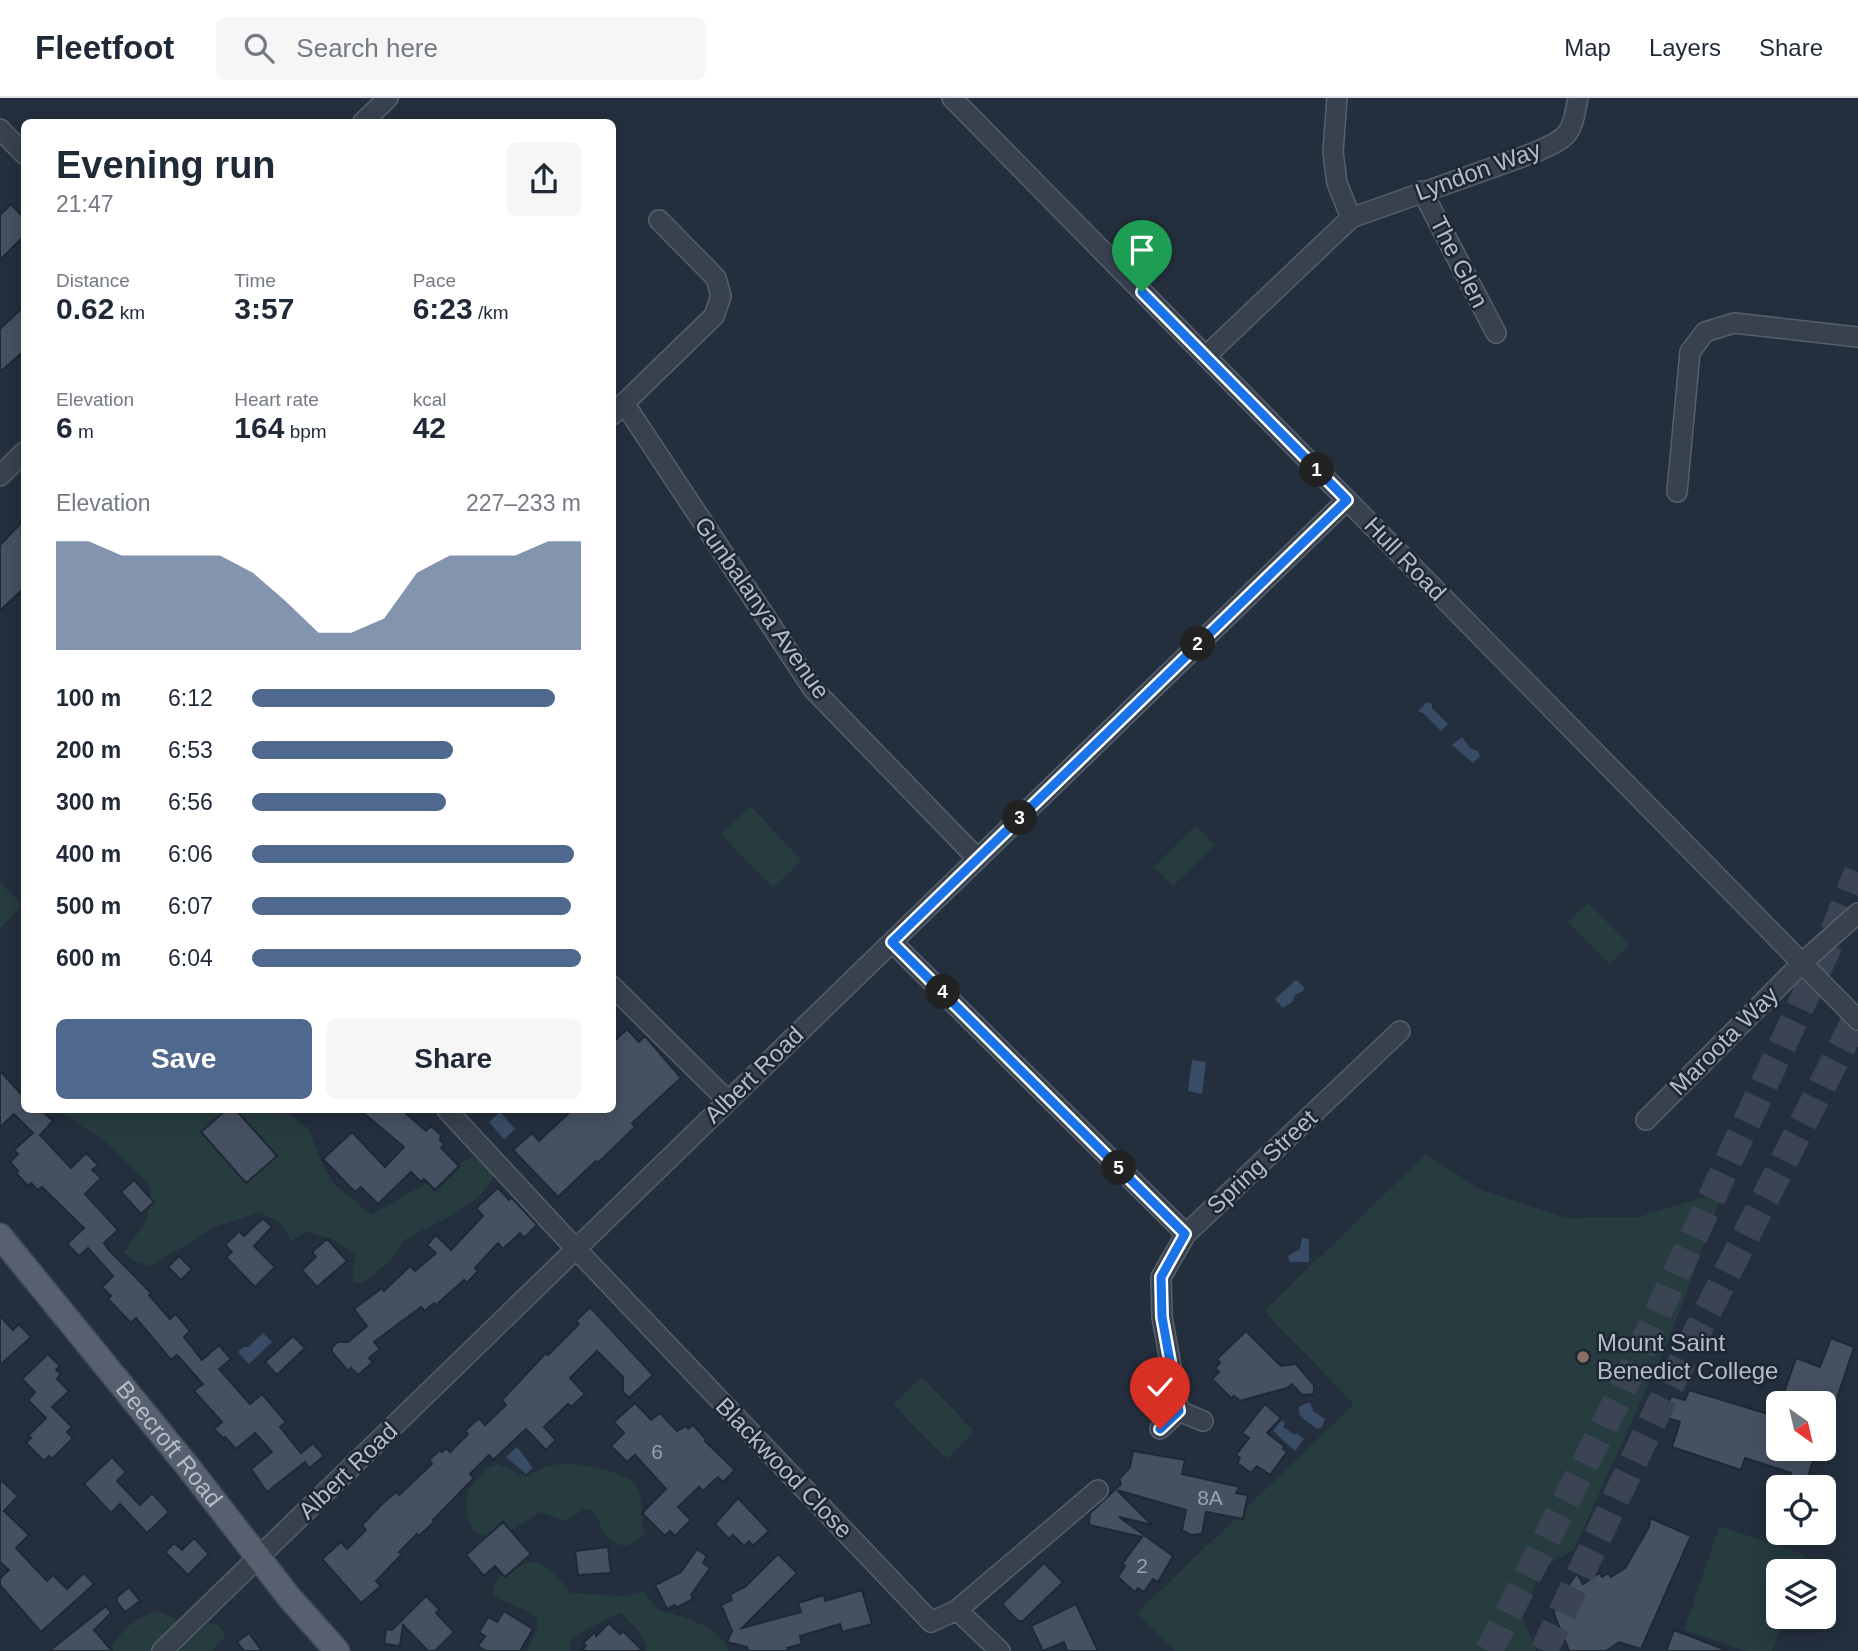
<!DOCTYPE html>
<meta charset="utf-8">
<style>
body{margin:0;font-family:Helvetica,sans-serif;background:#f6f6f7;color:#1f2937;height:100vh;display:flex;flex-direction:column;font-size:26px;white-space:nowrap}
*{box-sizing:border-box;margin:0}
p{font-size:23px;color:#747a83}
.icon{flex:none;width:38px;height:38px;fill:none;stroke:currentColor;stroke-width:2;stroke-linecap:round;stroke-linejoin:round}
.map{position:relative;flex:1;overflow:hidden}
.side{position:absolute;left:21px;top:21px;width:595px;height:994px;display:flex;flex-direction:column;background:#fff;border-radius:10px;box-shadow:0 4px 18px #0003}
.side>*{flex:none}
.needle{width:46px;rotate:146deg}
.buttons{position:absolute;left:1766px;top:1293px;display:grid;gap:14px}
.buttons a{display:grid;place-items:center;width:70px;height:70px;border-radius:10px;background:#fff;box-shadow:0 4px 18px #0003;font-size:35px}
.pin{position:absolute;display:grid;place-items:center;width:60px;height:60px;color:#fff;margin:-72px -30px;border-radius:50% 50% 50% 0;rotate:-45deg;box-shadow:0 0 7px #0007}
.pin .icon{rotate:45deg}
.km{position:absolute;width:35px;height:35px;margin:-18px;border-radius:50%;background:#222;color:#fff;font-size:19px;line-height:35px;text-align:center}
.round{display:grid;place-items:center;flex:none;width:74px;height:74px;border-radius:10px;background:#f6f6f7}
.summary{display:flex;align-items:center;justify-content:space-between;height:119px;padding:0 35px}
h1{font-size:38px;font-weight:800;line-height:52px}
.figures{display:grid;grid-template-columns:repeat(3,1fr);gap:10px;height:119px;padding:7px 35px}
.figures div{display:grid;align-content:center}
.figures b{font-size:30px;font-weight:800}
.figures small{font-size:19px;font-weight:400}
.figures p{font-size:19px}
.chart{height:196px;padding:14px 35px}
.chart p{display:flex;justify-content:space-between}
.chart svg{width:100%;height:126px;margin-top:7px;fill:#4f688e;opacity:.7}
.action{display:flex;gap:14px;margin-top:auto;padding:14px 35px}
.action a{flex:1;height:80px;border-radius:10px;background:#4f688e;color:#fff;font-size:28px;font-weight:800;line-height:80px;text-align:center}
.action a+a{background:#f6f6f7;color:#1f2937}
ul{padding:0 35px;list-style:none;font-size:23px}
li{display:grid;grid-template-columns:112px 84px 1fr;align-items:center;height:52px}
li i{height:18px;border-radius:9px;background:#4f688e}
header{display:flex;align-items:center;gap:42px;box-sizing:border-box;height:98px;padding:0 35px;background:#fff;border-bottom:2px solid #e0e1e3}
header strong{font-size:33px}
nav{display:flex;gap:38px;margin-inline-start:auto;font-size:24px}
.search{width:490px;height:63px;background:#f6f6f7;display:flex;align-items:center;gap:18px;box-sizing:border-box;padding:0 24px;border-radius:10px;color:#747a83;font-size:26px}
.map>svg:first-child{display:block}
.green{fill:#263c3f}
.water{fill:#394c67}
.building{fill:#455162;stroke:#1f2835;stroke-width:2}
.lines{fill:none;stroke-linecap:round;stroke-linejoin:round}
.highway-tunnel{stroke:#3a4453;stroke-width:28;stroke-dasharray:28 14;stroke-linecap:butt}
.minor-casing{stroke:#565f6c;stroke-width:22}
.major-casing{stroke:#414a57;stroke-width:27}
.minor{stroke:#38414e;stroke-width:19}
.major{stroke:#56606e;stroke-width:24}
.route-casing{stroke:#fff;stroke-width:14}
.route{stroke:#1a73e8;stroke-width:9}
.education-dot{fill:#8d6e63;stroke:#1d2633;stroke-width:2.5}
.labels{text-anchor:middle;stroke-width:5;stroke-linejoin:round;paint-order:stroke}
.number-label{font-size:21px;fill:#98a1af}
.street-label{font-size:24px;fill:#b4bcc9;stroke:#1d2633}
.poi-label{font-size:24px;fill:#b4bcc9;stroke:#1d2633;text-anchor:start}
</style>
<header>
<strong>Fleetfoot</strong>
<div class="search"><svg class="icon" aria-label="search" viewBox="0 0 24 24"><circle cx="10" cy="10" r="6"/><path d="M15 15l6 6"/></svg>Search here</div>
<nav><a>Map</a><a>Layers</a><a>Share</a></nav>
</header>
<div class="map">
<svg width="1858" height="1553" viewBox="0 0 1858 1553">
<rect width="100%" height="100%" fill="#242f3e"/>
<!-- green -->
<path class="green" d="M750,708L802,762L773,790L721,736Z
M1196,727L1215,747L1173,788L1154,769Z
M0,784L23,807L0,830Z
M1588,805L1630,847L1610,866L1568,824Z
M57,1012H283L309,1031L319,1059L332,1084L371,1117L472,1059L487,1065L495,1077L479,1099L452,1117L404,1142L393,1160L365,1184L354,1185L352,1174L356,1158L337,1143L306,1133L291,1143L281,1125L260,1114L217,1128L151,1168L135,1164L124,1154L147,1122L151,1089L106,1044Z
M1426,1056L1481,1092L1566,1120L1638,1119L1723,1093L1671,1237L1574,1451L1541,1471L1522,1519L1536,1553H1174L1137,1515L1354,1306L1264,1213Z
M921,1279L975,1334L947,1361L893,1306Z
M498,1366L526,1379C534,1375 543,1368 552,1367C581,1363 610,1371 635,1384L641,1402L644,1437L627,1448L616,1446L601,1433L600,1424L593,1413L584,1411L566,1423L540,1414C504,1440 460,1460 468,1392L487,1370Z
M1719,1428L1806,1457L1800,1473L1778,1474V1519H1784L1772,1553H1746L1684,1532Z
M534,1463L553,1473L570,1495L624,1498L644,1494L658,1512C685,1519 715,1526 729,1553H645L647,1551L640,1535L620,1514L581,1535L571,1543V1553H527L537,1531V1520C525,1510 509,1507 494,1498L493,1487L504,1474Z
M159,1513L176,1521L216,1526L226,1537L212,1553H109C124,1530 133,1520 159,1513Z"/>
<!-- water -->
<path class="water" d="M1427,604L1432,606V610L1448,626L1441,633L1423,615L1418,613Z
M1462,639L1470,650L1478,653L1480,658L1473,665L1452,647Z
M1296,882L1304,889L1303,893L1295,897L1292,904L1283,910L1275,901Z
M1192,962L1206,964L1202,996L1188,993Z
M500,1014L515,1031L504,1041L489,1024Z
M1302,1140L1309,1141V1164H1290L1288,1158L1300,1151Z
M263,1235L272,1244L249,1266L238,1254L244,1249H248Z
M1307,1305H1310L1314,1314L1325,1321L1322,1329L1317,1331C1310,1324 1297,1320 1299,1309Z
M1282,1322L1285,1325L1283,1329L1295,1337L1297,1335L1304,1341L1295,1353L1273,1333Z
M517,1349L533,1370L526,1376L506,1359Z"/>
<!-- building -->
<path class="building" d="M11,106L24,120V138L0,162V117Z
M24,208V253L0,274V231Z
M24,422V490L0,513V447Z
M627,931L639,944L645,938L681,980L632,1025L635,1029L598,1065L596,1063L558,1099L513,1052L532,1035L539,1043L572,1012H612V945Z
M0,973L24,999V1012H41L53,1023L40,1037L71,1070L86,1055L98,1067L92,1072L101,1080L85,1096L118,1132L104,1145L108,1151L151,1195L149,1197L170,1221L176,1216L190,1233L184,1239L202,1262L219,1247L231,1261L219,1271L250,1306L262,1296L286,1324L280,1329L301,1355L313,1345L324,1358L309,1370L305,1364L267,1394L251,1371L272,1354L255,1335L236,1351L225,1339L224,1341L214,1331L222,1324L194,1293L203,1286L177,1257L171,1262L136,1220L131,1225L108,1201L111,1198L102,1189L113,1178L88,1150L79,1158L67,1146L84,1130L42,1089L38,1092L31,1085L28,1088L16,1075L18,1073L10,1064L18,1056L14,1052L33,1035L14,1016L0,1029Z
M226,1012H236L277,1058L246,1085L201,1034Z
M360,1012H402L426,1033L431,1028L441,1037L440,1042L444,1046L441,1050L459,1068L435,1092L424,1081L421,1084L411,1074L378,1106L361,1089L355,1094L323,1061L352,1034L385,1069L404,1049Z
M134,1082L154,1104L141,1116L121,1094Z
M498,1090L509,1102L512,1100L537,1127L524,1140L520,1135L503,1151L498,1145L475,1170L478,1173L467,1185L464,1182L436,1207L434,1205L425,1213L421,1209L374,1244L380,1251L369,1260L373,1264L358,1277L351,1270L348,1273L332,1254V1249L338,1244H348L367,1228L354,1211L382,1190L384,1193L410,1168L415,1173L436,1155L427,1147L436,1137L451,1152L483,1118L476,1110Z
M263,1120L272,1129L254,1148L275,1169L255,1189L226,1159L232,1154L225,1147L239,1133L244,1138Z
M327,1141L347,1163L317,1189L302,1172L316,1159L312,1154Z
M179,1158L192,1171L181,1182L168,1169Z
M590,1209L653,1277L629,1300L623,1294V1279L597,1253L570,1280L585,1296L571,1309L568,1306L544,1329L556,1342L546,1352L526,1331L493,1362L489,1357L470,1376L474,1380L433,1422L434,1424L419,1438L417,1436L399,1454L402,1456L376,1483L381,1488L361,1505L322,1461L341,1444L347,1451L366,1432L362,1427L382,1406L396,1394L399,1397L432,1366L429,1362L440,1352L442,1354L446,1350L450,1354L468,1336L465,1333L479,1320L485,1327L506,1307L502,1302L546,1255L548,1257L579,1226L576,1223Z
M0,1218L13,1232L19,1226L31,1239L0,1267Z
M1246,1233L1281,1268L1296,1266L1314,1287V1296L1302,1297L1292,1286L1287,1290L1240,1303L1234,1298L1231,1300L1212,1281L1219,1274L1215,1270L1220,1265L1217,1261Z
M293,1238L305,1250L277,1277L265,1264Z
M1831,1240L1854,1249L1835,1306H1780L1796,1260L1820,1269Z
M48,1256L60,1268L56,1272L61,1276L57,1281L69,1293L52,1309L72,1329L67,1334L73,1340L52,1361L49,1358L44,1363L26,1345L31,1340L28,1338L46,1320L28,1302L35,1294L22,1281Z
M1689,1292L1778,1319V1351H1817L1804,1390L1787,1387L1791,1375L1745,1360L1741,1372L1672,1349L1680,1324L1664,1319L1671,1298L1685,1302Z
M635,1305L651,1322L660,1315L677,1333L686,1328L688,1331L693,1327L706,1341L705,1343L735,1372L723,1384L718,1379L703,1393L699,1389L678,1409L691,1422L675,1438L670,1433L665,1438L642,1415L666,1391L635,1357L627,1364L611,1348L624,1335L614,1324Z
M1265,1306L1281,1320L1267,1335L1284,1348L1283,1351L1287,1354L1270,1377L1257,1368L1251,1375L1237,1365L1240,1360L1236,1357L1249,1340L1242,1335Z
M1133,1353L1185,1362L1182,1376L1240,1389L1236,1395L1248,1397L1243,1421L1206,1414L1202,1436L1191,1437L1182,1432L1186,1412L1117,1392L1152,1427L1119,1419L1173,1458L1158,1484L1153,1481L1144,1494L1138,1490L1135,1494L1118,1479L1125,1468L1122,1466L1142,1439L1089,1427L1090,1415L1121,1386L1119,1381L1130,1369Z
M112,1359L126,1374L117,1383L140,1407L152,1395L169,1414L147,1435L120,1406L111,1415L84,1386Z
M0,1381L18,1398L4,1413L29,1437L16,1450L47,1483L53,1477L67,1491L84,1475L94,1486L41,1534L0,1487V1480L9,1472L0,1464Z
M738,1400L769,1433L753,1448L749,1443L744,1448L733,1437L729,1441L715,1426Z
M1650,1420L1691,1438L1641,1551L1619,1544L1606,1553H1569L1554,1516L1555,1507L1577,1475L1583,1486L1599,1475L1602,1479L1608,1475L1611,1479L1625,1470L1649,1429Z
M503,1424L531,1456L505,1479L495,1468L484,1478L466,1457Z
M194,1440L209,1456L188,1477L165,1454L174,1445L182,1452Z
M608,1449L611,1475L578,1477L575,1453Z
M697,1451L707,1458L703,1465L710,1470L691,1497L693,1501L676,1510L675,1507L667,1511L655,1487L681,1474Z
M778,1456L797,1475L742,1530L801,1514L798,1505L824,1497L825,1503L862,1492L872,1526L842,1534L840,1526L800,1538L802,1546L787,1550L788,1553H748L747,1549L727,1544L732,1533L721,1507L732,1502L730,1496L745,1489Z
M1044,1465L1063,1484L1023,1523H1018L1002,1506Z
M129,1489L140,1503L125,1514L117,1504V1499Z
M426,1498L440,1512L436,1515L454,1534L435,1553H428L403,1527L400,1548L384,1546L386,1531L392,1532Z
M1076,1506L1098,1553H1067L1064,1544L1043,1553L1031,1528Z
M106,1508L111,1515L94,1532L112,1553H49Z
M504,1513L533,1531L520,1553H486L478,1548L485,1538L479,1534L488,1519L497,1524Z
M609,1525L620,1536L623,1533L643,1553H581L586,1548L583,1545L595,1534L596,1538Z
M1674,1532L1726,1552L1725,1553H1666Z
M249,1535L262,1553H244L237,1544Z"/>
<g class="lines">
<!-- highway-tunnel -->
<path class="highway-tunnel" d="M1489,1553L1620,1297L1827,851L1858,774
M1544,1553L1661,1305L1858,917"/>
<defs>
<path id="minor" d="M952,0L1858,922
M1337,0L1333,54L1337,85L1351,120
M363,24L388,0
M0,31L24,56
M1422,93L1496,235
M1206,258L1351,120L1536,54C1571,38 1571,37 1578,0
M624,305L813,591L978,761
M612,317L714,218L721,198L716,180L659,122
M0,378L24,354
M1677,394L1690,254L1705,234L1734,225L1858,239
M892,844L1186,1136
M612,888L728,1003
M447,1012L576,1151L931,1524L957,1512L1000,1553
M1646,1022L1802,865L1858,815
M1179,1313L1203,1323
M1160,1331L1179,1313L1162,1219L1161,1179L1186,1136L1400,933
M957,1512L1098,1392
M162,1553L1347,402"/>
<g id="major">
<path id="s1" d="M0,1138L189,1370L289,1499L337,1553"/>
</g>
</defs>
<!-- minor casing -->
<use href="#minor" class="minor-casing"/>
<!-- major casing -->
<use href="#major" class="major-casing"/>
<!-- minor -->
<use href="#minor" class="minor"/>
<!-- major -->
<use href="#major" class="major"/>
</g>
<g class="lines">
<defs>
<path id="route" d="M1142,194L1347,402L892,844L1185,1136L1161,1179L1162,1219L1179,1313L1160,1331"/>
</defs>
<!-- route casing -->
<use href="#route" class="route-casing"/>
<!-- route -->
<use href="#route" class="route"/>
</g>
<!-- markers -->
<circle class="education-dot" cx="1583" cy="1259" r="7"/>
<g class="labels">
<!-- number labels -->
<g class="number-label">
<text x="657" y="1361">6</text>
<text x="1210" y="1407">8A</text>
<text x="1142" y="1475">2</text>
</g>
<!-- street labels -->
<g class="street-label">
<text transform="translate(1478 73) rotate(-20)" y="8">Lyndon Way</text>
<text transform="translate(1459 164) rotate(63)" y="8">The Glen</text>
<text transform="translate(1405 461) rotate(46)" y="8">Hull Road</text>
<text transform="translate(762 510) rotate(55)" y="8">Gunbalanya Avenue</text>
<text transform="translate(1724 943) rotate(-45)" y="8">Maroota Way</text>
<text transform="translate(754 977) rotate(-44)" y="8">Albert Road</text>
<text transform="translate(1262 1064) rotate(-43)" y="8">Spring Street</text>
<text dy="8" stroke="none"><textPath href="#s1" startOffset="268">Beecroft Road</textPath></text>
<text transform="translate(784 1370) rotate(46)" y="8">Blackwood Close</text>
<text transform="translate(348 1373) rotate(-44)" y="8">Albert Road</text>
</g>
<!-- poi labels -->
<g class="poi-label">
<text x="1597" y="1253">Mount Saint<tspan x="1597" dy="28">Benedict College</tspan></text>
</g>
</g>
</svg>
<div class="buttons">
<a><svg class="needle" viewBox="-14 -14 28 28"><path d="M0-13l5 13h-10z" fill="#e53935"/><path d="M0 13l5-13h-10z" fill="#747a83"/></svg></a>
<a><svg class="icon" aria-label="locate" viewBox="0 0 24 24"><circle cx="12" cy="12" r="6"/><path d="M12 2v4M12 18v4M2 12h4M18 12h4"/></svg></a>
<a><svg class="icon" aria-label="layers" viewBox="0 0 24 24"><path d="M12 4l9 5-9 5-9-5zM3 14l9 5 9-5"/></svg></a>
</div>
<div class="pin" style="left:1142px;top:194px;background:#1e9e55"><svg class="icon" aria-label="arrive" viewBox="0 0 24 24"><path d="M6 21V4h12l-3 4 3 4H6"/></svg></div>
<div class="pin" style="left:1160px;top:1331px;background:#d93025"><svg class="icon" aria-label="check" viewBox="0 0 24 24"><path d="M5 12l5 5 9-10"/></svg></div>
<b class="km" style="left:1317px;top:372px">1</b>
<b class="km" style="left:1198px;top:546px">2</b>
<b class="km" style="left:1020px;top:720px">3</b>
<b class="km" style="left:943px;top:894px">4</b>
<b class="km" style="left:1119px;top:1070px">5</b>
<section class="side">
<div class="summary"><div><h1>Evening run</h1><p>21:47</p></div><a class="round"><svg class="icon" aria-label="share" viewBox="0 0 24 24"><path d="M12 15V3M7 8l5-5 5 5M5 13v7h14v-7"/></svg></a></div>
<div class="figures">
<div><p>Distance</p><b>0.62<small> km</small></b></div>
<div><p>Time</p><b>3:57</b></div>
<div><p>Pace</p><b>6:23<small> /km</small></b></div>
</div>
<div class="figures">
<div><p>Elevation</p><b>6<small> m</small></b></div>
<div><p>Heart rate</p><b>164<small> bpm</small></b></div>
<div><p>kcal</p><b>42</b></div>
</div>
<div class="chart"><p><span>Elevation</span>227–233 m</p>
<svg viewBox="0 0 160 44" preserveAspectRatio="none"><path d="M0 44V6L10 6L20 11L30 11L40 11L50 11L60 17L70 27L80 38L90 38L100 33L110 17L120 11L130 11L140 11L150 6L160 6V44z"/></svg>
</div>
<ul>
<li><b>100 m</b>6:12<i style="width:92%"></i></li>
<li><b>200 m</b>6:53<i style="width:61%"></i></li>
<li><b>300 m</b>6:56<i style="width:59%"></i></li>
<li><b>400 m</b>6:06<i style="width:98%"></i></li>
<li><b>500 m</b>6:07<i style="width:97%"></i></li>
<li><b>600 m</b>6:04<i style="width:100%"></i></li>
</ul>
<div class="action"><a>Save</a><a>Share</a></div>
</section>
</div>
